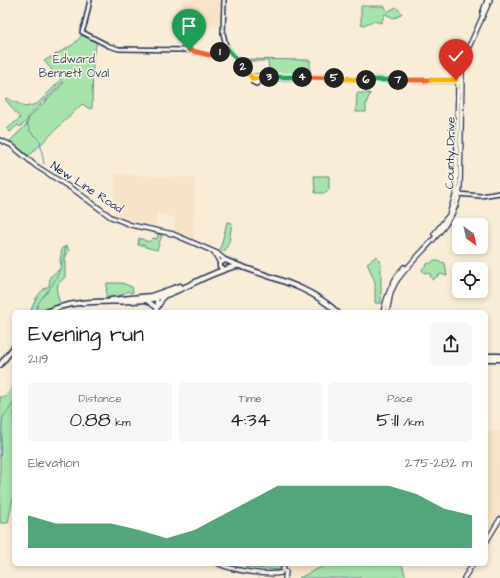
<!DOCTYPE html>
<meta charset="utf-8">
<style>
body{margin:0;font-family:"Architects Daughter",sans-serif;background:#f6f6f6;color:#202124;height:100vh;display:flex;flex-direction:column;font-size:15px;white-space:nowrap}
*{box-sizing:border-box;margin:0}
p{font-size:13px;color:#757577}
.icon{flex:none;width:22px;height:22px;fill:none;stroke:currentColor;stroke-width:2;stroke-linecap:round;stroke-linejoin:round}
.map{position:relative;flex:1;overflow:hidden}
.panel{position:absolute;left:12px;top:310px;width:476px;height:256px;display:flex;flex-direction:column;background:#fff;border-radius:6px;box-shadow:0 2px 6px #0003}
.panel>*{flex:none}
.needle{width:26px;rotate:146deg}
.tools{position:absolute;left:452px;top:218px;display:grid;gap:8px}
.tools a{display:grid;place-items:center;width:36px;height:36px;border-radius:6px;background:#fff;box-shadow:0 2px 6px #0003;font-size:20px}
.pin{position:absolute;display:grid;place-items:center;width:34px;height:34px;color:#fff;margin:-41px -17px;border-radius:50% 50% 50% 0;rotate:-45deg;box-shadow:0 0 4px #0007}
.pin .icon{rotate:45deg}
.km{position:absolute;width:20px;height:20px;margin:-10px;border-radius:50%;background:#222;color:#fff;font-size:11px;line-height:20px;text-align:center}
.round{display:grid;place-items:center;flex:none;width:42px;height:42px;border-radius:6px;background:#f6f6f6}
.summary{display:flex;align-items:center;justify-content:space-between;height:68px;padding:0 16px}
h1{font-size:22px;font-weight:600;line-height:30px}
.metrics{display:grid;grid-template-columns:repeat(3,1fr);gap:6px;height:68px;padding:4px 16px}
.metrics div{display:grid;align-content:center;border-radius:6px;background:#f6f6f6;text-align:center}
.metrics b{font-size:20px;font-weight:600}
.metrics small{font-size:11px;font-weight:400}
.metrics p{font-size:11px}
.chart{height:112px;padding:8px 16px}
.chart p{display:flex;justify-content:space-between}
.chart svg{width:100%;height:72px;margin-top:4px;fill:#0b8043;opacity:.7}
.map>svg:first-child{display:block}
.built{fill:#f7e3c7}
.green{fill:#a6e4ab;stroke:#608a84}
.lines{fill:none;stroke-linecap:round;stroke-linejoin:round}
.stream{stroke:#5d8ab1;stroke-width:1}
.tertiary-casing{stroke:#1b2f5e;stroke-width:6}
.secondary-casing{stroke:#1b2f5e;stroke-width:6}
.primary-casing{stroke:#1b2f5e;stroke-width:7}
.tertiary{stroke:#fcf5e5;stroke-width:3}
.secondary{stroke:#fcf5e5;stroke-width:3.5}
.primary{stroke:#fcf5e5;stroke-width:4}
.split-1-casing{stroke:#fff;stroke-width:8}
.split-2-casing{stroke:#fff;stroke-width:8}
.split-3-casing{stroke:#fff;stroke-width:8}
.split-4-casing{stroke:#fff;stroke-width:8}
.split-5-casing{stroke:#fff;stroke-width:8}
.split-6-casing{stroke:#fff;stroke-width:8}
.split-7-casing{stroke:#fff;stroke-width:8}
.split-8-casing{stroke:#fff;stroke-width:8}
.split-9-casing{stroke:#fff;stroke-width:8}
.split-1{stroke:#f0652b;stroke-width:5}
.split-2{stroke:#22a559;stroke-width:5}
.split-3{stroke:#f5b400;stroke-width:5}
.split-4{stroke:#22a559;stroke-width:5}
.split-5{stroke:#f0652b;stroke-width:5}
.split-6{stroke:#f5b400;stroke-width:5}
.split-7{stroke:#22a559;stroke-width:5}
.split-8{stroke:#f0652b;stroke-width:5}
.split-9{stroke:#f5b400;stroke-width:5}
.labels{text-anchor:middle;stroke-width:3;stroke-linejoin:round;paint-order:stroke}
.park-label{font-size:12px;fill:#37536d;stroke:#fcf5e5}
.street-label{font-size:12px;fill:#1b2f5e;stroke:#fcf5e5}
</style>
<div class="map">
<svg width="500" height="578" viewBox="0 0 500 578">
<rect width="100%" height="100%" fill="#faedd7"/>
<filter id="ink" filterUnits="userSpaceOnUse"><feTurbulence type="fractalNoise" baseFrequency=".025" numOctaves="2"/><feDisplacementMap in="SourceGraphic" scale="8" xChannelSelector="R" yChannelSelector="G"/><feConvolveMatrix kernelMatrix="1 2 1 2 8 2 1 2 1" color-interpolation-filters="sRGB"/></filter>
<g filter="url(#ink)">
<!-- built -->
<path class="built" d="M181,0H224L223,27L181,26Z
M115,174L195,178L193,239L175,231V218L157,213L156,225L133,221L114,214Z
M486,431H500V512L486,535Z
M287,564H328L299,578H288Z"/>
<!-- green -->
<path class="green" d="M361,6H385L387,12L396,7L402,13L399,16L394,18L385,14L381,23L374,21L363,25L361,24Z
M82,35L97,43L93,55L92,108L90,109L82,104L29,156L10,141L27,124L29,118L64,83L63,82L28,117L27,121L20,127L18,125L10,132L7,129L20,118L5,99L7,98L25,107L37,104L61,80L44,61L74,44Z
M239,59L310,60V76L253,77L252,74L266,73L269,70L268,61H249V68Z
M357,93H370L366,104V112H356Z
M314,176H329V189L326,193H315Z
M227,222L232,223L229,242L224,252L220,250Z
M158,234L162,235L157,250L145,247V245H138L139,238L149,242L153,238L157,239Z
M67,246L69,250L65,259V277L58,284L57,293L60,304L47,309L30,312C35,301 38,291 49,286L50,277L62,267L60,261L62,248Z
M377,256L381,264V303H375V282L367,263Z
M434,260L445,263L447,276L441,274L432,280L430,274L423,272L422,269L428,263L430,264Z
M107,283H122L132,287L133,292L131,293L128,291C122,295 114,299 106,297Z
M14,387V493L8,523H0V397H5Z
M246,564H280L279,570L245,567Z
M328,564H402L406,578H299Z"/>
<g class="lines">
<!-- stream -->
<path class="stream" d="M27,123L30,131L40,141L44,164
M36,312C37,300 44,297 50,288C59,275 63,262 66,246
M0,458L3,417L14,403
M260,569L261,564
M259,578V577"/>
<defs>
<path id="tertiary" d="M90,0L85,23L82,32L109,46L119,49L186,50L209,55L215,54L227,48
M224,0L223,33L226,46L253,79
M253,79L318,77L344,79L460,81
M253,79V82L256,84L259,82L258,79
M458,194L481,196L500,193"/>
<path id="secondary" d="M482,14L487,0
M0,140L11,145L36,166L77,192L111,217L131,225L173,234L217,253L225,260
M434,234L449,215L456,193L458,84L460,66
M214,252L220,263
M155,296L158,304L156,312
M146,300L156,307
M158,307L164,296
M383,312C387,295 392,281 404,267
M387,312L391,292L396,282C416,252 458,226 460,187L462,71L468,49L490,0
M486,542L500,519
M219,564C232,570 266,576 281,573
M284,564L283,570L286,572L285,578
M464,578L473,564"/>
<path id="primary" d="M222,269L220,266V263L225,260C263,277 305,282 337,312
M111,300L151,296L180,286
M47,312C77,297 114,304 146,300C177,296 207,272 237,266
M486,356H500
M486,359H500
M0,365L14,347"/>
</defs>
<!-- tertiary casing -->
<use href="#tertiary" class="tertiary-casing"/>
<!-- secondary casing -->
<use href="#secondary" class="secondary-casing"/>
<!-- primary casing -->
<use href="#primary" class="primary-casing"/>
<!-- tertiary -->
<use href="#tertiary" class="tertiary"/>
<!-- secondary -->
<use href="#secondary" class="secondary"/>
<!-- primary -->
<use href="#primary" class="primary"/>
</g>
</g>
<g class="lines" filter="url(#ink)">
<defs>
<path id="split-1" d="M189,50L209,55L220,52"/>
<path id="split-2" d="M220,52L227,48L243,67"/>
<path id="split-3" d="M243,67L253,79L269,77"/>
<path id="split-4" d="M269,77H302"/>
<path id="split-5" d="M302,77L334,78"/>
<path id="split-6" d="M334,78L366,80"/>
<path id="split-7" d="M366,80H398"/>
<path id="split-8" d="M398,80H431"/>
<path id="split-9" d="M431,80H456"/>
</defs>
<!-- split-1 casing -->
<use href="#split-1" class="split-1-casing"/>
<!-- split-2 casing -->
<use href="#split-2" class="split-2-casing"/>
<!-- split-3 casing -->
<use href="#split-3" class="split-3-casing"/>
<!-- split-4 casing -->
<use href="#split-4" class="split-4-casing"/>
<!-- split-5 casing -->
<use href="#split-5" class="split-5-casing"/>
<!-- split-6 casing -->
<use href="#split-6" class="split-6-casing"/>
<!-- split-7 casing -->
<use href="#split-7" class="split-7-casing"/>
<!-- split-8 casing -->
<use href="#split-8" class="split-8-casing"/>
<!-- split-9 casing -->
<use href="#split-9" class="split-9-casing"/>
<!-- split-1 -->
<use href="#split-1" class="split-1"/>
<!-- split-2 -->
<use href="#split-2" class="split-2"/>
<!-- split-3 -->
<use href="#split-3" class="split-3"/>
<!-- split-4 -->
<use href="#split-4" class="split-4"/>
<!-- split-5 -->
<use href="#split-5" class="split-5"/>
<!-- split-6 -->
<use href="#split-6" class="split-6"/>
<!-- split-7 -->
<use href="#split-7" class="split-7"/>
<!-- split-8 -->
<use href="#split-8" class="split-8"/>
<!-- split-9 -->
<use href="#split-9" class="split-9"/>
</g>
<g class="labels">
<!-- park labels -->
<g class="park-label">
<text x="74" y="63">Edward<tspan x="74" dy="14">Bennett Oval</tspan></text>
</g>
<!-- street labels -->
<g class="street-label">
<text transform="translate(450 153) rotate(-89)" y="4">County Drive</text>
<text transform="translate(87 187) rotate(33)" y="4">New Line Road</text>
</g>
</g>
</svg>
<div class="tools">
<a><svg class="needle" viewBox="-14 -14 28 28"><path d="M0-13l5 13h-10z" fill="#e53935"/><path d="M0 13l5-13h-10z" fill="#757577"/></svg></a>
<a><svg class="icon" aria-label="locate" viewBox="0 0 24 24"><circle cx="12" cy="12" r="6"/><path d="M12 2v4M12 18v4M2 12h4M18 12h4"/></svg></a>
</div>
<div class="pin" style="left:189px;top:50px;background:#1e9e55"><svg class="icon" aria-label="arrive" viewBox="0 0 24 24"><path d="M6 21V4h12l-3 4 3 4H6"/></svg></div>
<div class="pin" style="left:456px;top:80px;background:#d93025"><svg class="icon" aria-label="check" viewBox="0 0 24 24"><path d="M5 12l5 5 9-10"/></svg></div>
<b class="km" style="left:220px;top:52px">1</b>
<b class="km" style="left:243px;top:67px">2</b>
<b class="km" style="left:269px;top:77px">3</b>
<b class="km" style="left:302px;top:77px">4</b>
<b class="km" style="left:334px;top:78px">5</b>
<b class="km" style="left:366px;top:80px">6</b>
<b class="km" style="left:398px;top:80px">7</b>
<section class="panel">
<div class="summary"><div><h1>Evening run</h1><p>21:19</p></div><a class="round"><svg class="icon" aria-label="share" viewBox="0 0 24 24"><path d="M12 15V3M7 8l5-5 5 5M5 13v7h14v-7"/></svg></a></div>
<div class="metrics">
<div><p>Distance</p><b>0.88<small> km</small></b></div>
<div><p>Time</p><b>4:34</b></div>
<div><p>Pace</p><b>5:11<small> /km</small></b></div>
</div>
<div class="chart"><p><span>Elevation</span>275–282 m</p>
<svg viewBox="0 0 160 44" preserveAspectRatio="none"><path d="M0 44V24L10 29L20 29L30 29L40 33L50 38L60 33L70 24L80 15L90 6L100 6L110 6L120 6L130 6L140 11L150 20L160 24V44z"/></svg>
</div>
</section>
</div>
